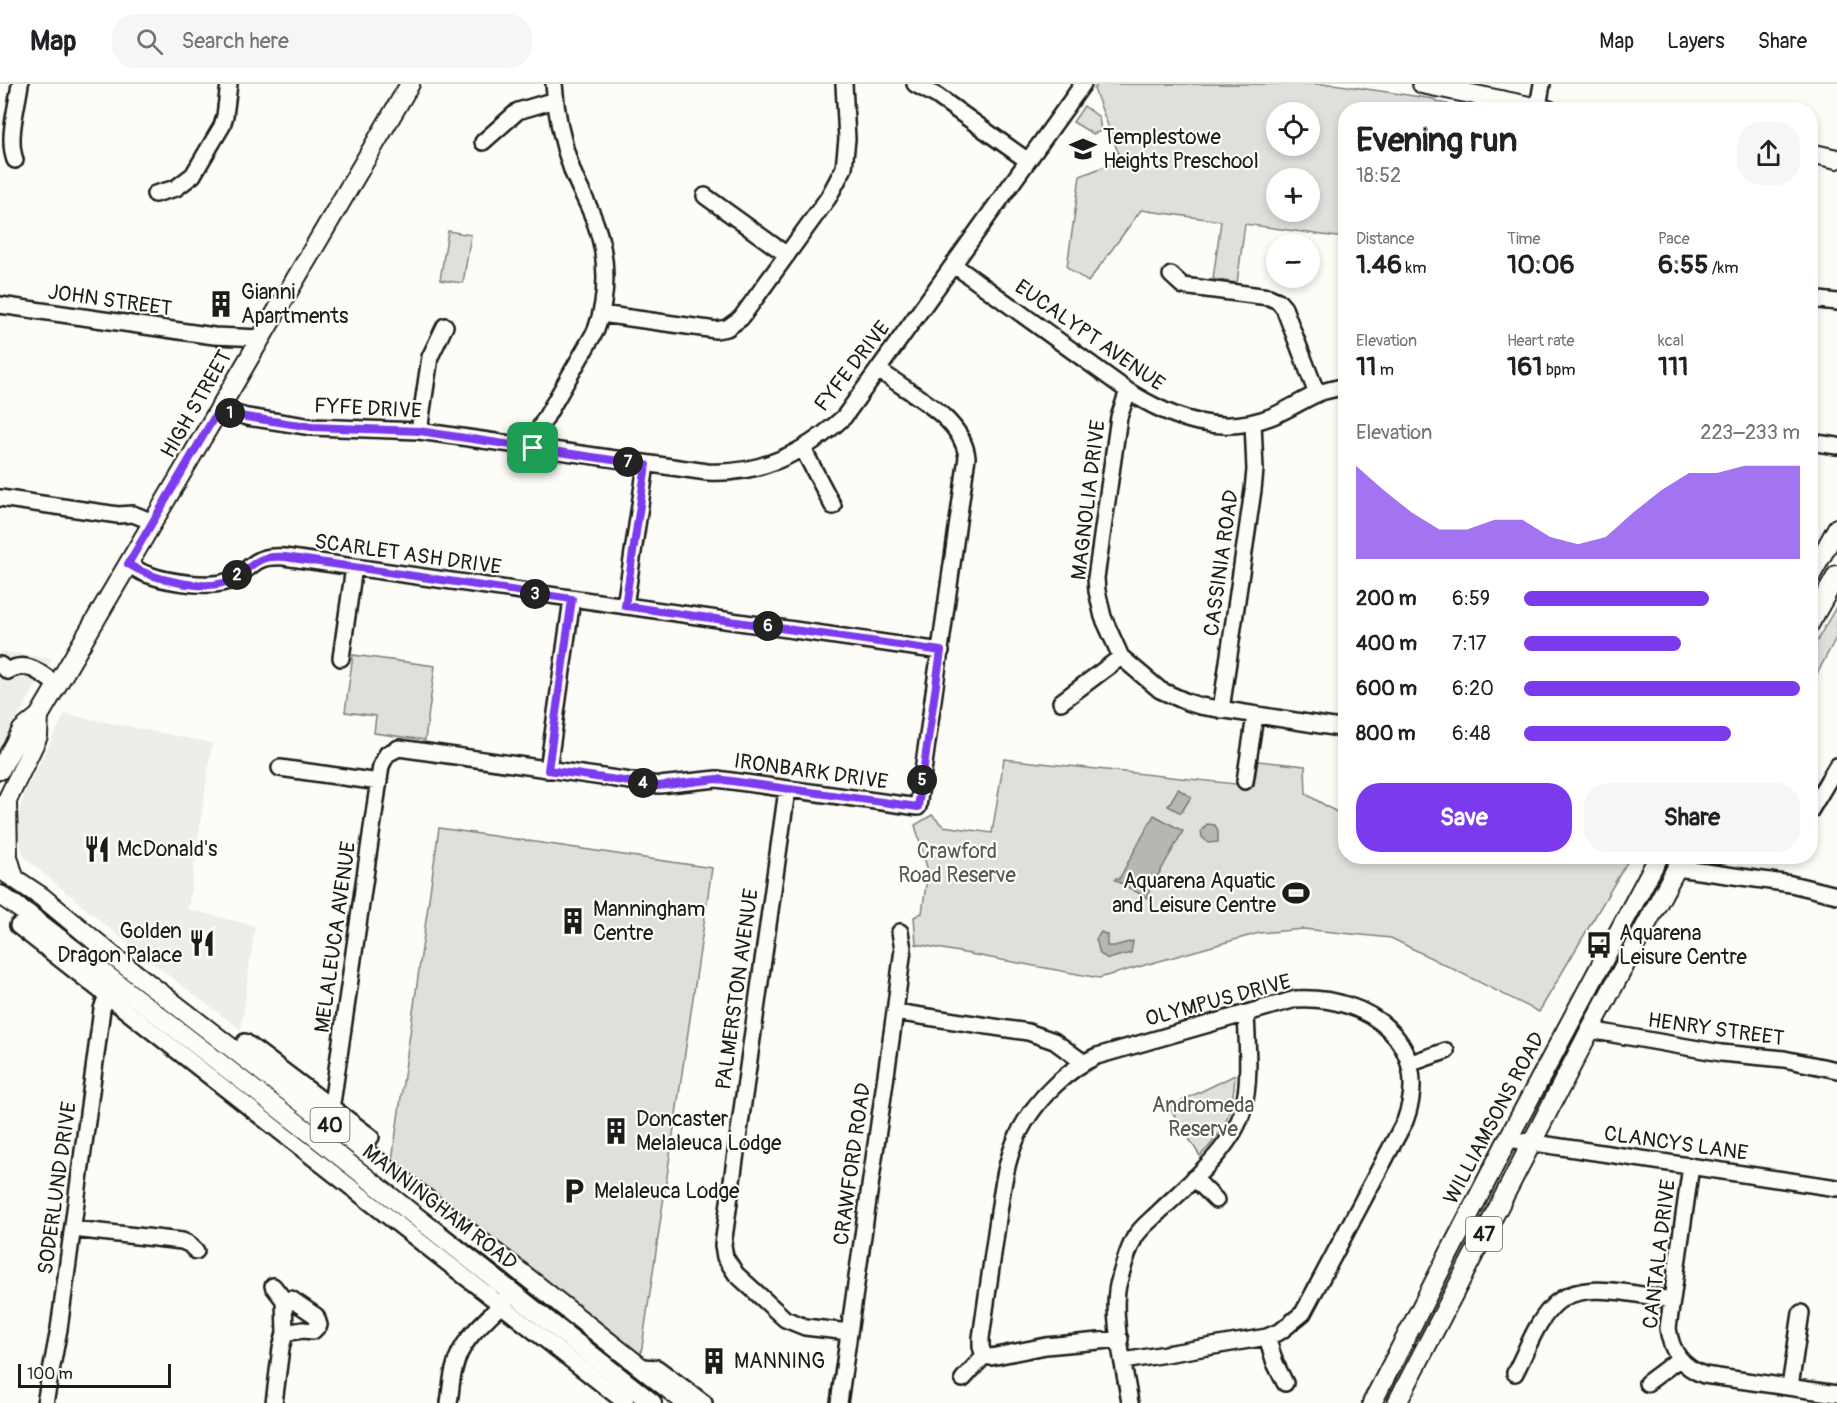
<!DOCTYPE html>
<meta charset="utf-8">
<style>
body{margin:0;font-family:Pangolin,sans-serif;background:#f6f6f6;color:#202124;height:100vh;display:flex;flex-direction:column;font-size:22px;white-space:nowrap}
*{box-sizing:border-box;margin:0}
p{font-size:20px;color:#757577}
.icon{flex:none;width:33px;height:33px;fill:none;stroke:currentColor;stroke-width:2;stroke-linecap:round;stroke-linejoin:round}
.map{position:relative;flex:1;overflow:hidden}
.drawer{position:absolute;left:1338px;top:18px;width:480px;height:762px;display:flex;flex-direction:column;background:#fff;border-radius:24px;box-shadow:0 3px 9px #0003}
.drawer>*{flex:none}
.controls{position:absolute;left:1266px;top:18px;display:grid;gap:12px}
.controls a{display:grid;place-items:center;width:54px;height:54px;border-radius:50%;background:#fff;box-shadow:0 3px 9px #0003;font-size:30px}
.scale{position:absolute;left:18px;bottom:15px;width:153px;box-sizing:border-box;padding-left:6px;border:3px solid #1c1c1c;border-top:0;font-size:16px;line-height:21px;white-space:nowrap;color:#1c1c1c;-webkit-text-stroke:4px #fdfcf7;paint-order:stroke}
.pin{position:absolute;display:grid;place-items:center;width:51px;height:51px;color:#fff;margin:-26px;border-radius:12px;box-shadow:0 3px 9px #0006}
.km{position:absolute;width:30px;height:30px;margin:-15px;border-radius:50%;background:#222;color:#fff;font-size:16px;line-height:30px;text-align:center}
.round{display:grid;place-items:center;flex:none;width:63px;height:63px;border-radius:24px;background:#f6f6f6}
.headline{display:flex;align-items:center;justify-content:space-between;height:102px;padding:0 18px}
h1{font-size:33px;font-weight:700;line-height:45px}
.figures{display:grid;grid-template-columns:repeat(3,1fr);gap:9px;height:102px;padding:6px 18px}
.figures div{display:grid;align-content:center}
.figures b{font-size:26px;font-weight:700}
.figures small{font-size:16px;font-weight:400}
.figures p{font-size:16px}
.chart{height:168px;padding:12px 18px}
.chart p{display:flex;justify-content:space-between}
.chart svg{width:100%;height:108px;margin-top:6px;fill:#7c3aed;opacity:.7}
.cta{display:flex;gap:12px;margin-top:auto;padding:12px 18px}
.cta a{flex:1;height:69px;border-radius:24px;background:#7c3aed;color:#fff;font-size:24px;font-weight:700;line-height:69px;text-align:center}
.cta a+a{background:#f6f6f6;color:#202124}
ul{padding:0 18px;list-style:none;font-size:20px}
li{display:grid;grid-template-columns:96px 72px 1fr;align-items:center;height:45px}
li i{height:15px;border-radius:8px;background:#7c3aed}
header{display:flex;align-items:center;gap:36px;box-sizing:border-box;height:84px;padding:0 30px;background:#fff;border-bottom:2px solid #e0e0e0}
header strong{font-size:28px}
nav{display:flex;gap:33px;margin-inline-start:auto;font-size:21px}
.search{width:420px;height:54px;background:#f6f6f6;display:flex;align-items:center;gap:15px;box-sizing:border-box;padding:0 21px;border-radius:24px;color:#757577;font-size:22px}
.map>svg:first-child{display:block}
.built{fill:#eeede9}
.green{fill:#e0dfdb;stroke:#7e7e7c;stroke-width:1.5;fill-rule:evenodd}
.water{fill:#b7b6b2;stroke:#797876;stroke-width:1.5}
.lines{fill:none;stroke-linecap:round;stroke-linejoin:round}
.minor-casing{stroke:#1c1c1c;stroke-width:20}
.major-casing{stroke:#1c1c1c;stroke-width:22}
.minor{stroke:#fdfcf7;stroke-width:15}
.major{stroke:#fdfcf7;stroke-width:18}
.route-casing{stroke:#fff;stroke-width:12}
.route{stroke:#7c3aed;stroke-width:8}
.labels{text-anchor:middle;stroke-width:4.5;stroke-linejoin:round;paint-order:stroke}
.shield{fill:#fdfcf7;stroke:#605f5e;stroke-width:1.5}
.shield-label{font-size:20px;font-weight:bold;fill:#1c1c1c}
.poi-label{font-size:21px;fill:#1c1c1c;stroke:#fdfcf7;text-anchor:start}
.street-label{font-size:21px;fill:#1c1c1c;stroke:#fdfcf7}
.park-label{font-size:21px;fill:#575655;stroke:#fdfcf7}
</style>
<header>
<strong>Map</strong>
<div class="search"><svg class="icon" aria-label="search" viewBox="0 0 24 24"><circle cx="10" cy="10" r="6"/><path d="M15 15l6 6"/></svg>Search here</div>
<nav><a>Map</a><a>Layers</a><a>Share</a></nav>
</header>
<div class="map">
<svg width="1837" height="1319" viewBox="0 0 1837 1319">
<rect width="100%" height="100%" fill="#fdfcf7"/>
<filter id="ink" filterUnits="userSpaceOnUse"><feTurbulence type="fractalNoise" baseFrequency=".0167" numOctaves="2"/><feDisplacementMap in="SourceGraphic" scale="12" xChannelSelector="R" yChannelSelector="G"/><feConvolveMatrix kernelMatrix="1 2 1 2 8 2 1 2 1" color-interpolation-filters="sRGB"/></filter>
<g filter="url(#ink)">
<!-- built -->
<path class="built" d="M0,567L52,575L0,663Z
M65,630L212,659L188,825L255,842L241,946L139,869L24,773L16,743L25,707Z"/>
<!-- green -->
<path class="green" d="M1098,0H1333L1434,15L1437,18L1448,20L1447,25L1346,26V153L1344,154L1245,140L1237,199L1213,195L1221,137L1141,126L1088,198L1067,183L1080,92L1121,76L1094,5ZM1276,28H1310V62H1276ZM1310,94V128H1276V94Z
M1084,22L1099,33L1101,47L1093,50L1073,38Z
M448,147L471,151L463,199L440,196Z
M1837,521V552L1811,601V577L1814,562Z
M353,571L435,582L425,656L374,649L376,632L345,628Z
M1004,675L1254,702L1258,677L1305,682L1306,710L1345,733L1346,772L1630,773L1539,928L1391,854L1303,845L1259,849L1099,894L916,860L914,833L922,829L928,787L915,741L932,731L943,742L992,749Z
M439,744L712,784L641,1270L633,1277L388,1085L393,1070Z
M1235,991C1233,1027 1226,1047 1200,1072L1169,1023Z"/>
<!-- water -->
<path class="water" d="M1178,705L1191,713L1181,729L1168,722Z
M1154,731L1183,747L1147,811L1150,813L1149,815L1115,796L1116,794L1119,795Z
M1207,740L1215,741L1218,747V758L1208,759L1202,753L1201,747Z
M1101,848L1107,851V862H1114L1133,857L1131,869L1108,875L1100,870L1096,855Z"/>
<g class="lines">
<defs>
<path id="minor" d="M915,0L937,12L1028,77
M1538,23L1542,0
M483,58L518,27L555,16
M15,76C7,54 17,23 20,0
M155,110L176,104L193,91L222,42L225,32L229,0
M705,112L787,171
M954,181L1128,307C1172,335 1221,353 1273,332C1287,326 1300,318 1314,311C1324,306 1335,305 1346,302
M1171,191L1183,202L1269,213L1278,217L1284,224L1317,310
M1810,215L1837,218
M0,221L214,252L261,254
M601,230L716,246L727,244L741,234L828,114L844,84L847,55L844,0
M1128,307L1119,333L1096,494L1097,507L1103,533L1121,573L1160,606L1187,618L1200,622L1346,645
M219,325L247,333L312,343L419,347L707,388C760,391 806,368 844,333L1083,0
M419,347L430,273L445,242
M1810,358L1837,362
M533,364L538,347L596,246C608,213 608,174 596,141C590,122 579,105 572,86C562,58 556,30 554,0
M803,365L833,422
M0,414L118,431L133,430L153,438
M128,480C135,484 141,489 149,491C168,498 213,505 231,496C254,484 252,471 284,473L941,567
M625,522L646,381
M341,574L354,483
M0,581L8,587C26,575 42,590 57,601
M1061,618L1121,573
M1221,626L1253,406L1255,386L1253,338
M280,684L379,698
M548,686L572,515
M1245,697L1255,632
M787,706L723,1161L725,1173L736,1190L785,1235L805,1243L849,1248
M1810,727L1837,682
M1677,784L1791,800L1837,811
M18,842L626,1319
M895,928L1028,948L1054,957L1083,978
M1590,946L1721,969L1784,975L1837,986
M245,958L371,1053
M1411,979L1446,967
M314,1052L331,1023L333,1013L381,682L387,670L399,664L659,701L717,695L918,723L967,373C962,332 908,309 879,286
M1508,1055L1837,1104
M1691,1082L1668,1244C1671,1268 1682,1283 1704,1291L1837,1310
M1194,1094L1216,1116
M73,1145L182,1157L189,1160L196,1167
M273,1202L284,1216L285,1249L281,1264L274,1319
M284,1216L291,1215L316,1232L319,1241L313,1247L303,1246L285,1249
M1267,1253L1275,1279L1285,1299
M984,1272L991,1273L1046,1262L1120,1255
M641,1283L657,1284L704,1319
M1515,1289C1526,1268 1535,1241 1551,1224C1578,1193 1636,1211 1671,1216
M963,1295L984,1272L981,1263V1254C986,1219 991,1184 996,1149C1005,1087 1007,1046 1056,1000C1069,988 1081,979 1097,972L1296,915C1369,911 1434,959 1405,1037L1303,1229L1281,1247L1267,1253L1124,1277
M1647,1299L1679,1275
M1790,1303L1801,1229
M45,1319L59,1245L99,948L102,925L109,904
M449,1319C451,1307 451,1294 455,1282C462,1253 488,1236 506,1215
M839,1319L895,928L903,865L900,848
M1130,1319C1125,1285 1111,1234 1118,1201C1122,1186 1127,1167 1135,1153C1141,1143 1152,1135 1160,1127C1188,1100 1234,1063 1243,1025C1251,995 1247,960 1246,929"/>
<path id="major" d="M1422,0L1549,26
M1810,69L1837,75
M1810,493L1837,444
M1810,539L1837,491
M0,686L22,646L39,632L410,0
M7,719L8,773L14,793
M0,731L38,652L39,632
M0,785L42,813L118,876L514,1183L686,1319
M0,811L29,831L314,1052L652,1319
M1372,1319L1508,1055L1659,772
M1397,1319L1590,946L1683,772"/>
</defs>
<!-- minor casing -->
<use href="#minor" class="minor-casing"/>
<!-- major casing -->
<use href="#major" class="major-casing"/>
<!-- minor -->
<use href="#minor" class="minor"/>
<!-- major -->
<use href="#major" class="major"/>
</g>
</g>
<g class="lines" filter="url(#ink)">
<defs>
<path id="route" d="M219,325L246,333L312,343L419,347L646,381L625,522L941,567L918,723L717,695L658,702L548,686L572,515L285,473C252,471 254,484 231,496C205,509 151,495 128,480Z"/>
</defs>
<!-- route casing -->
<use href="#route" class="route-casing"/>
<!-- route -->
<use href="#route" class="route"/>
</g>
<!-- icons -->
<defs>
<symbol id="school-bare" viewBox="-9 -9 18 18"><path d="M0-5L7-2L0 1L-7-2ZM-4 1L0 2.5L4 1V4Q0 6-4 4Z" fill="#1c1c1c" stroke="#fdfcf7" stroke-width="2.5" paint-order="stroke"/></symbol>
<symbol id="building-bare" viewBox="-9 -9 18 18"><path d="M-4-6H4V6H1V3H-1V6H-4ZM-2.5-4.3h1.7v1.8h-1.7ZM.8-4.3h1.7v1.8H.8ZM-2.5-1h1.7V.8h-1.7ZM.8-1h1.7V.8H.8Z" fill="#1c1c1c" stroke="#fdfcf7" stroke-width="2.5" paint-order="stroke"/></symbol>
<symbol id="restaurant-bare" viewBox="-9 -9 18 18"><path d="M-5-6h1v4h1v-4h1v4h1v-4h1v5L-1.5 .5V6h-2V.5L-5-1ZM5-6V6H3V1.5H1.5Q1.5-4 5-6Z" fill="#1c1c1c" stroke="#fdfcf7" stroke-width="2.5" paint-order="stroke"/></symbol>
<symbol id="stadium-bare" viewBox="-9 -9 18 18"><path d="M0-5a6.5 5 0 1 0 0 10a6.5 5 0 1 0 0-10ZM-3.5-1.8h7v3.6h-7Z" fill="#1c1c1c" stroke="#fdfcf7" stroke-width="2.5" paint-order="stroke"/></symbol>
<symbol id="bus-bare" viewBox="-9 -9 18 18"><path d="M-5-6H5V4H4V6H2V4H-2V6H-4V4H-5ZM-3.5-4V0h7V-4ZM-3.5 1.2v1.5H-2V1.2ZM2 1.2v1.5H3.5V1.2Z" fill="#1c1c1c" stroke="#fdfcf7" stroke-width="2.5" paint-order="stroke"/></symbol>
<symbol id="parking-bare" viewBox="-9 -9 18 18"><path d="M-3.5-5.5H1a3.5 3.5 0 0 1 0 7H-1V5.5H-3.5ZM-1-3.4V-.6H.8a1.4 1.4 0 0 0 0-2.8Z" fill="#1c1c1c" stroke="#fdfcf7" stroke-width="2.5" paint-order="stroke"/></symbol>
</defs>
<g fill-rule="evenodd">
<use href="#school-bare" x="1064" y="46" width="38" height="38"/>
<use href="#building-bare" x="202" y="201" width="38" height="38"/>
<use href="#restaurant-bare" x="78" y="746" width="38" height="38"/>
<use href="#stadium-bare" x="1277" y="790" width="38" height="38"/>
<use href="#building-bare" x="554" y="818" width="38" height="38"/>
<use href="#restaurant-bare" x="183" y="840" width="38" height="38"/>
<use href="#bus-bare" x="1580" y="842" width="38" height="38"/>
<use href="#building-bare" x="597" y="1028" width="38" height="38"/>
<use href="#parking-bare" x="555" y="1088" width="38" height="38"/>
<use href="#building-bare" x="695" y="1258" width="38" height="38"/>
</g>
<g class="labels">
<!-- shield labels -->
<g class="shield">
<rect x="310.5" y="1024" width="39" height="34" rx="4.5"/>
<rect x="1466" y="1133" width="36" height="34" rx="4.5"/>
</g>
<g class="shield-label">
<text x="330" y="1048">40</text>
<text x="1484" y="1157">47</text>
</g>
<!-- poi labels -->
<g class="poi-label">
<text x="1103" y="60">Templestowe<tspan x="1103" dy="24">Heights Preschool</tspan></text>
<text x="241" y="215">Gianni<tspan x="241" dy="24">Apartments</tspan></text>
<text x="117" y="772">McDonald's</text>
<text x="1276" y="804" text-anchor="end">Aquarena Aquatic<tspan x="1276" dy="24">and Leisure Centre</tspan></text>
<text x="593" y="832">Manningham<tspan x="593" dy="24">Centre</tspan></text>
<text x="182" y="854" text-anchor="end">Golden<tspan x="182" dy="24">Dragon Palace</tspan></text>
<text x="1619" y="856">Aquarena<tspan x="1619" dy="24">Leisure Centre</tspan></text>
<text x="636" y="1042">Doncaster<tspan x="636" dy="24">Melaleuca Lodge</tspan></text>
<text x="594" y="1114">Melaleuca Lodge</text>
<text x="734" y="1284">MANNING</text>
</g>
<!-- street labels -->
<g class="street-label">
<text transform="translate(110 216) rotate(8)" y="7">JOHN STREET</text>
<text transform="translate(1090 251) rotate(35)" y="7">EUCALYPT AVENUE</text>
<text transform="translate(852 282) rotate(-52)" y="7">FYFE DRIVE</text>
<text transform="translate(196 320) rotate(-60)" y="7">HIGH STREET</text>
<text transform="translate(368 324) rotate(3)" y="7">FYFE DRIVE</text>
<text transform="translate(1088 416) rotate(-83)" y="7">MAGNOLIA DRIVE</text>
<text transform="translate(408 470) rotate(8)" y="7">SCARLET ASH DRIVE</text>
<text transform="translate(1221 479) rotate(-82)" y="7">CASSINIA ROAD</text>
<text transform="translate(811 687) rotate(8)" y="7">IRONBARK DRIVE</text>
<text transform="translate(335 853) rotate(-82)" y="7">MELALEUCA AVENUE</text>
<text transform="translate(737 905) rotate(-82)" y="7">PALMERSTON AVENUE</text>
<text transform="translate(1218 916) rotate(-15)" y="7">OLYMPUS DRIVE</text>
<text transform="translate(1716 945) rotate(8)" y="7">HENRY STREET</text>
<text transform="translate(1494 1034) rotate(-62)" y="7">WILLIAMSONS ROAD</text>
<text transform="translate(1676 1059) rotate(8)" y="7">CLANCYS LANE</text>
<text transform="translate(852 1080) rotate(-82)" y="7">CRAWFORD ROAD</text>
<text transform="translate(57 1104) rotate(-82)" y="7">SODERLUND DRIVE</text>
<text transform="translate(440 1123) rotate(38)" y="7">MANNINGHAM ROAD</text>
<text transform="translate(1659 1170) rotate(-83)" y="7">CANTALA DRIVE</text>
</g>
<!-- park labels -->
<g class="park-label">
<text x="957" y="774">Crawford<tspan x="957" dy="24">Road Reserve</tspan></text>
<text x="1203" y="1028">Andromeda<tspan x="1203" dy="24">Reserve</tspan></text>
</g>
</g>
</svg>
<div class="controls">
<a><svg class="icon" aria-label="locate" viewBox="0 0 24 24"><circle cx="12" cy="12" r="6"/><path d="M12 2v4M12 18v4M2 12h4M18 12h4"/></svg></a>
<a>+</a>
<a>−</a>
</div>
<div class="scale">100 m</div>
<div class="pin" style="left:533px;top:364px;background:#1e9e55"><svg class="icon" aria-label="arrive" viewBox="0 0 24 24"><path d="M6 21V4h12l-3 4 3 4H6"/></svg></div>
<b class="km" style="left:230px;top:329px">1</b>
<b class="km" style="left:237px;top:491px">2</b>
<b class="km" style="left:535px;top:510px">3</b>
<b class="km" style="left:643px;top:699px">4</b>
<b class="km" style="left:922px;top:696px">5</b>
<b class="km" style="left:768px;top:542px">6</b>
<b class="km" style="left:628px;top:378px">7</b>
<section class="drawer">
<div class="headline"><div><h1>Evening run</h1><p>18:52</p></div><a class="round"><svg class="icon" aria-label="share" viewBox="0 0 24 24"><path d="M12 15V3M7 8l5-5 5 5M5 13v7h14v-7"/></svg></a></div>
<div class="figures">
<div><p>Distance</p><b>1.46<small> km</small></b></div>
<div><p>Time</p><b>10:06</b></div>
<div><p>Pace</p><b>6:55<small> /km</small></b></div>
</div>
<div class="figures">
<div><p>Elevation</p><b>11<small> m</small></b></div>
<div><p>Heart rate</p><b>161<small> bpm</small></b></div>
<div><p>kcal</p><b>111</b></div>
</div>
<div class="chart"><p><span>Elevation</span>223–233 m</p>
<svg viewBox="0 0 160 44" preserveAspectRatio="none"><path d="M0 44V6L10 16L20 25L30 32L40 32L50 28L60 28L70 35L80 38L90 35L100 25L110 16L120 9L130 9L140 6L150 6L160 6V44z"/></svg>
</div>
<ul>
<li><b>200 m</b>6:59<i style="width:67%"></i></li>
<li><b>400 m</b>7:17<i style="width:57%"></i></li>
<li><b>600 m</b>6:20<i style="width:100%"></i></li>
<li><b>800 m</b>6:48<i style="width:75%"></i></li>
</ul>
<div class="cta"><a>Save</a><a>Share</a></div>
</section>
</div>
